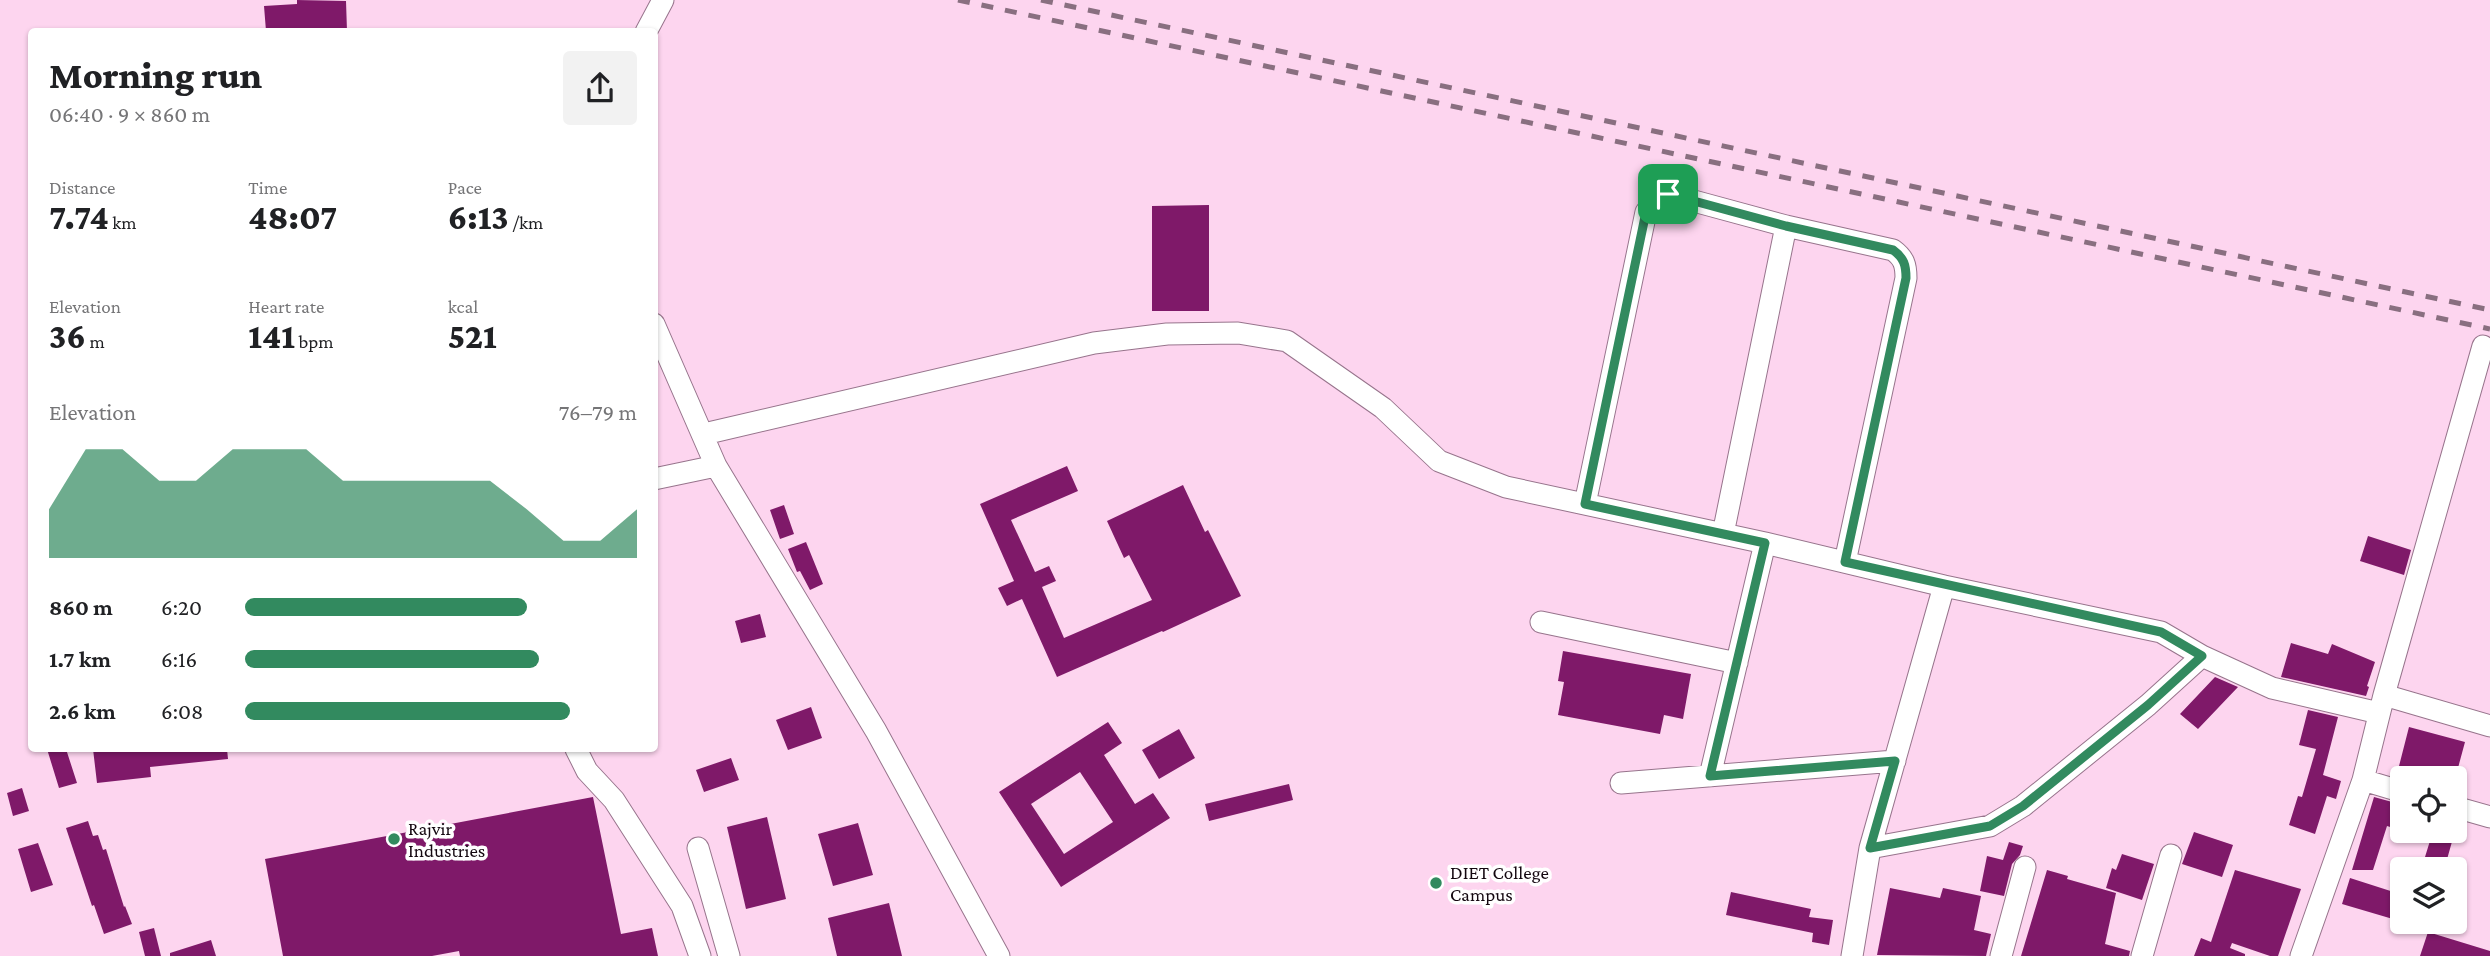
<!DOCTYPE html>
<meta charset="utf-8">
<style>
body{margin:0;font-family:"Crimson Pro",serif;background:#f2f2f2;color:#202124;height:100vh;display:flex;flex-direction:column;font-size:26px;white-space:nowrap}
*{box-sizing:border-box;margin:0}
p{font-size:23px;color:#757577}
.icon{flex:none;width:38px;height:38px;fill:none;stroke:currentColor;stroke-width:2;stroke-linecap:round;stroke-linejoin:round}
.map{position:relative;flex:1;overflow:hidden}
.drawer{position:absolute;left:28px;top:28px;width:630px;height:724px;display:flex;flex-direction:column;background:#fff;border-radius:7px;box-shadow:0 2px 5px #0004}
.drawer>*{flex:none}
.tools{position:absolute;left:2390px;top:766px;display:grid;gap:14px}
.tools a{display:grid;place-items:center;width:77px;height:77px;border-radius:7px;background:#fff;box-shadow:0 2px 5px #0004;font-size:35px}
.pin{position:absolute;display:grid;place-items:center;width:60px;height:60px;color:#fff;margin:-30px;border-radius:14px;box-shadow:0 4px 10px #0006}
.round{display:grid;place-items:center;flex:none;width:74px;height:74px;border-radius:7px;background:#f2f2f2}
.head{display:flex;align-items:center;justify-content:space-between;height:119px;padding:0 21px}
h1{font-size:38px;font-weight:800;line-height:52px}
.stats{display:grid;grid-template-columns:repeat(3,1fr);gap:10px;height:119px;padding:7px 21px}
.stats div{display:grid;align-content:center}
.stats b{font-size:35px;font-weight:800}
.stats small{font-size:19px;font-weight:400}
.stats p{font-size:19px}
.chart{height:196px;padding:14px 21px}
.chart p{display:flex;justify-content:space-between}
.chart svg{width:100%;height:126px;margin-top:7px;fill:#328a5f;opacity:.7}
ul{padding:0 21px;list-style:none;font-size:23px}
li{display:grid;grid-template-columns:112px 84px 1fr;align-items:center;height:52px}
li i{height:18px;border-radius:9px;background:#328a5f}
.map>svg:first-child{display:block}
.building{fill:#7f1969;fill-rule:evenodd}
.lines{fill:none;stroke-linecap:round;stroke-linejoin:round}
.minor-casing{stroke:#97748c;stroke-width:23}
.minor{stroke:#fff;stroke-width:21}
.rail{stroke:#896f80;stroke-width:5;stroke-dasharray:12 12;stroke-linecap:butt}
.route-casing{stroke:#fff;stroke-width:14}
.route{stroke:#328a5f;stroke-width:9}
.poi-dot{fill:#328a5f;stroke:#fff;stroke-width:2.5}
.labels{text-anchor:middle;stroke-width:7;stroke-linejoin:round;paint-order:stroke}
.poi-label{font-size:19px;fill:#13070f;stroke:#fff;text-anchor:start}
</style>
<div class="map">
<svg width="2490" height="956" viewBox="0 0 2490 956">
<rect width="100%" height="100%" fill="#fdd5ef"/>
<!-- building -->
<path class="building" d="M297,0L346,1L347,31H266L264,6L297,4Z
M1209,205V311H1152V206Z
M1067,466L1078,491L1011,520L1035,572L1049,566L1056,581L1042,587L1064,638L1152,600L1129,555L1124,558L1107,521L1183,485L1205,532L1208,530L1241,596L1163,632L1162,631L1057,677L1022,599L1007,606L998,588L1014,581L980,504Z
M784,505L794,534L780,539L770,510Z
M2368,536L2411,550L2404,575L2360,561Z
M806,542L823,584L810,590L800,571L797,572L788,549Z
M760,614L766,637L741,643L735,621Z
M2291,643L2328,654L2332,644L2375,662L2367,686L2369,687L2366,696L2281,677Z
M1563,651L1691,674L1683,719L1664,715L1660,734L1558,715L1564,682L1558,681Z
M2215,677L2238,687L2198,729L2180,714Z
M811,707L822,738L788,750L776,720Z
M2308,710L2338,717L2323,775L2341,781L2336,799L2327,796L2315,834L2289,825L2298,796L2302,797L2316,749L2299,745Z
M1108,722L1122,743L1104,755L1135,804L1153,793L1170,818L1061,887L999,792ZM1080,772L1113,822L1064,854L1031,804Z
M2409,727L2465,742L2455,779H2431L2398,770Z
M1179,729L1195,758L1159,779L1142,750Z
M47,749H66L77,783L59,788Z
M93,749H227L228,759L150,767L151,777L97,783Z
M731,758L739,780L704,792L696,770Z
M1289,784L1293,800L1209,821L1205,804Z
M22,788L29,811L13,816L7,793Z
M593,797L621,934L652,928L658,956H460L459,951L432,956H283L265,859Z
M2374,797L2403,805V831L2387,826L2373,870H2352Z
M767,817L786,899L746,909L727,827Z
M88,821L93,836L98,835L103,850L106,849L124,907L125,906L132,924L104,934L94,905L92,906L66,828Z
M858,823L873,875L833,886L818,834Z
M2433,831H2455L2444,870H2421Z
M2194,832L2233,845L2222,877L2182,864Z
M2009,842L2023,846L2020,855L2012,864L2004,896L1980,891L1987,856L2003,860Z
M38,843L53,885L31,892L18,849Z
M2122,854L2154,864L2142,900L2106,888L2112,868L2116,870Z
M2047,870L2068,876L2067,879L2116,893L2105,944L2130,951L2129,956H2021Z
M2235,870L2301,889L2278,956H2270L2232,943L2230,948L2245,954V956H2194L2201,938L2211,942Z
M2350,878L2403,895V922L2342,904Z
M1890,888L1940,898L1943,888L1981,896L1974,930L1991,934L1986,956L1877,955Z
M1731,892L1811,909L1809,917L1833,920L1829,945L1812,942L1813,933L1726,915Z
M889,903L902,956H837L828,918Z
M154,928L161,956H145L139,932Z
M2428,932L2490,951V956H2420Z
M211,940L216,956H170V953Z"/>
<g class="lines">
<defs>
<path id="minor" d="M646,32L663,0
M1786,226L1893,250C1904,258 1906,265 1906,278L1845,562
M654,324L716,466L876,731L999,956
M704,434L1094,343L1167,334L1238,333L1287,341L1383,408L1439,461L1506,487L1765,543L1944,586L1870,848
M654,479L716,466
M1585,504L1646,212L1656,200L1668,194L1786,226L1723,534
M1944,586L2161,632L2202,656L2272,688L2379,713
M1541,622L1737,663
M2384,695L2490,726
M576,749L587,771L614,800L682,906L700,956
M1710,776L1765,543
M2363,780L2384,695L2483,346
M1621,783L1895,761
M2455,807L2490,817
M698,848L729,956
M1852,956L1870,848L1990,826L2023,806L2148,705L2202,656
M2001,956L2025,867
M2142,956L2171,855
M2301,956L2363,780L2403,792"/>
</defs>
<!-- minor casing -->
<use href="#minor" class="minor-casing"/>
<!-- minor -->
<use href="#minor" class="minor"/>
<!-- rail -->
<path class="rail" d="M958,0L2490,329
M1041,0L2490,310"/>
</g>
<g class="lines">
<defs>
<path id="route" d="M1668,194L1786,226L1893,250C1904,258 1906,265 1906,278L1845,562L2161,632L2202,656L2148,705L2023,806L1990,826L1870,848L1895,761L1710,776L1765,543L1585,504L1646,212L1656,200Z"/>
</defs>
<!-- route casing -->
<use href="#route" class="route-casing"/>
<!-- route -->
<use href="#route" class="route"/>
</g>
<!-- markers -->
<g class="poi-dot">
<circle cx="394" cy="839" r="7"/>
<circle cx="1436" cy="883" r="7"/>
</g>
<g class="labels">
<!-- poi labels -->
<g class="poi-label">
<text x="408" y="835">Rajvir<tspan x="408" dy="22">Industries</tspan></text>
<text x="1450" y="879">DIET College<tspan x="1450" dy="22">Campus</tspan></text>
</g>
</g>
</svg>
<div class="tools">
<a><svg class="icon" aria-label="locate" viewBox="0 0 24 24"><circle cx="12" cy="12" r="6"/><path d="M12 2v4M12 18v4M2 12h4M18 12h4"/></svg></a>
<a><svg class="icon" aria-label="layers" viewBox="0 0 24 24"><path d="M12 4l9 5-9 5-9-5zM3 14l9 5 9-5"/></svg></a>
</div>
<div class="pin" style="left:1668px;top:194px;background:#1e9e55"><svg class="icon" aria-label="arrive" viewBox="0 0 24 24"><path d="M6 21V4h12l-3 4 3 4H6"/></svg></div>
<section class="drawer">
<div class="head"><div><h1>Morning run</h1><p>06:40 · 9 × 860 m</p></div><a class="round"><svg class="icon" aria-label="share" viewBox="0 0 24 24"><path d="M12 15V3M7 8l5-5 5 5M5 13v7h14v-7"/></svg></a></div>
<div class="stats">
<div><p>Distance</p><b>7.74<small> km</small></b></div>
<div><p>Time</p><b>48:07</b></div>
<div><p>Pace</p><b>6:13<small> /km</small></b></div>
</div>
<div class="stats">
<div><p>Elevation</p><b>36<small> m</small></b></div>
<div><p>Heart rate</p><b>141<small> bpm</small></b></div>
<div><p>kcal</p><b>521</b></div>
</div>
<div class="chart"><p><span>Elevation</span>76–79 m</p>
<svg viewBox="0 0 160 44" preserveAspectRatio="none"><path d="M0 44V27L10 6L20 6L30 17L40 17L50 6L60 6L70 6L80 17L90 17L100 17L110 17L120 17L130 27L140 38L150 38L160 27V44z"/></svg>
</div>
<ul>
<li><b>860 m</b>6:20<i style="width:72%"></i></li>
<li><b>1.7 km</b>6:16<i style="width:75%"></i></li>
<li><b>2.6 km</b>6:08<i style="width:83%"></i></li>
</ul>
</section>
</div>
